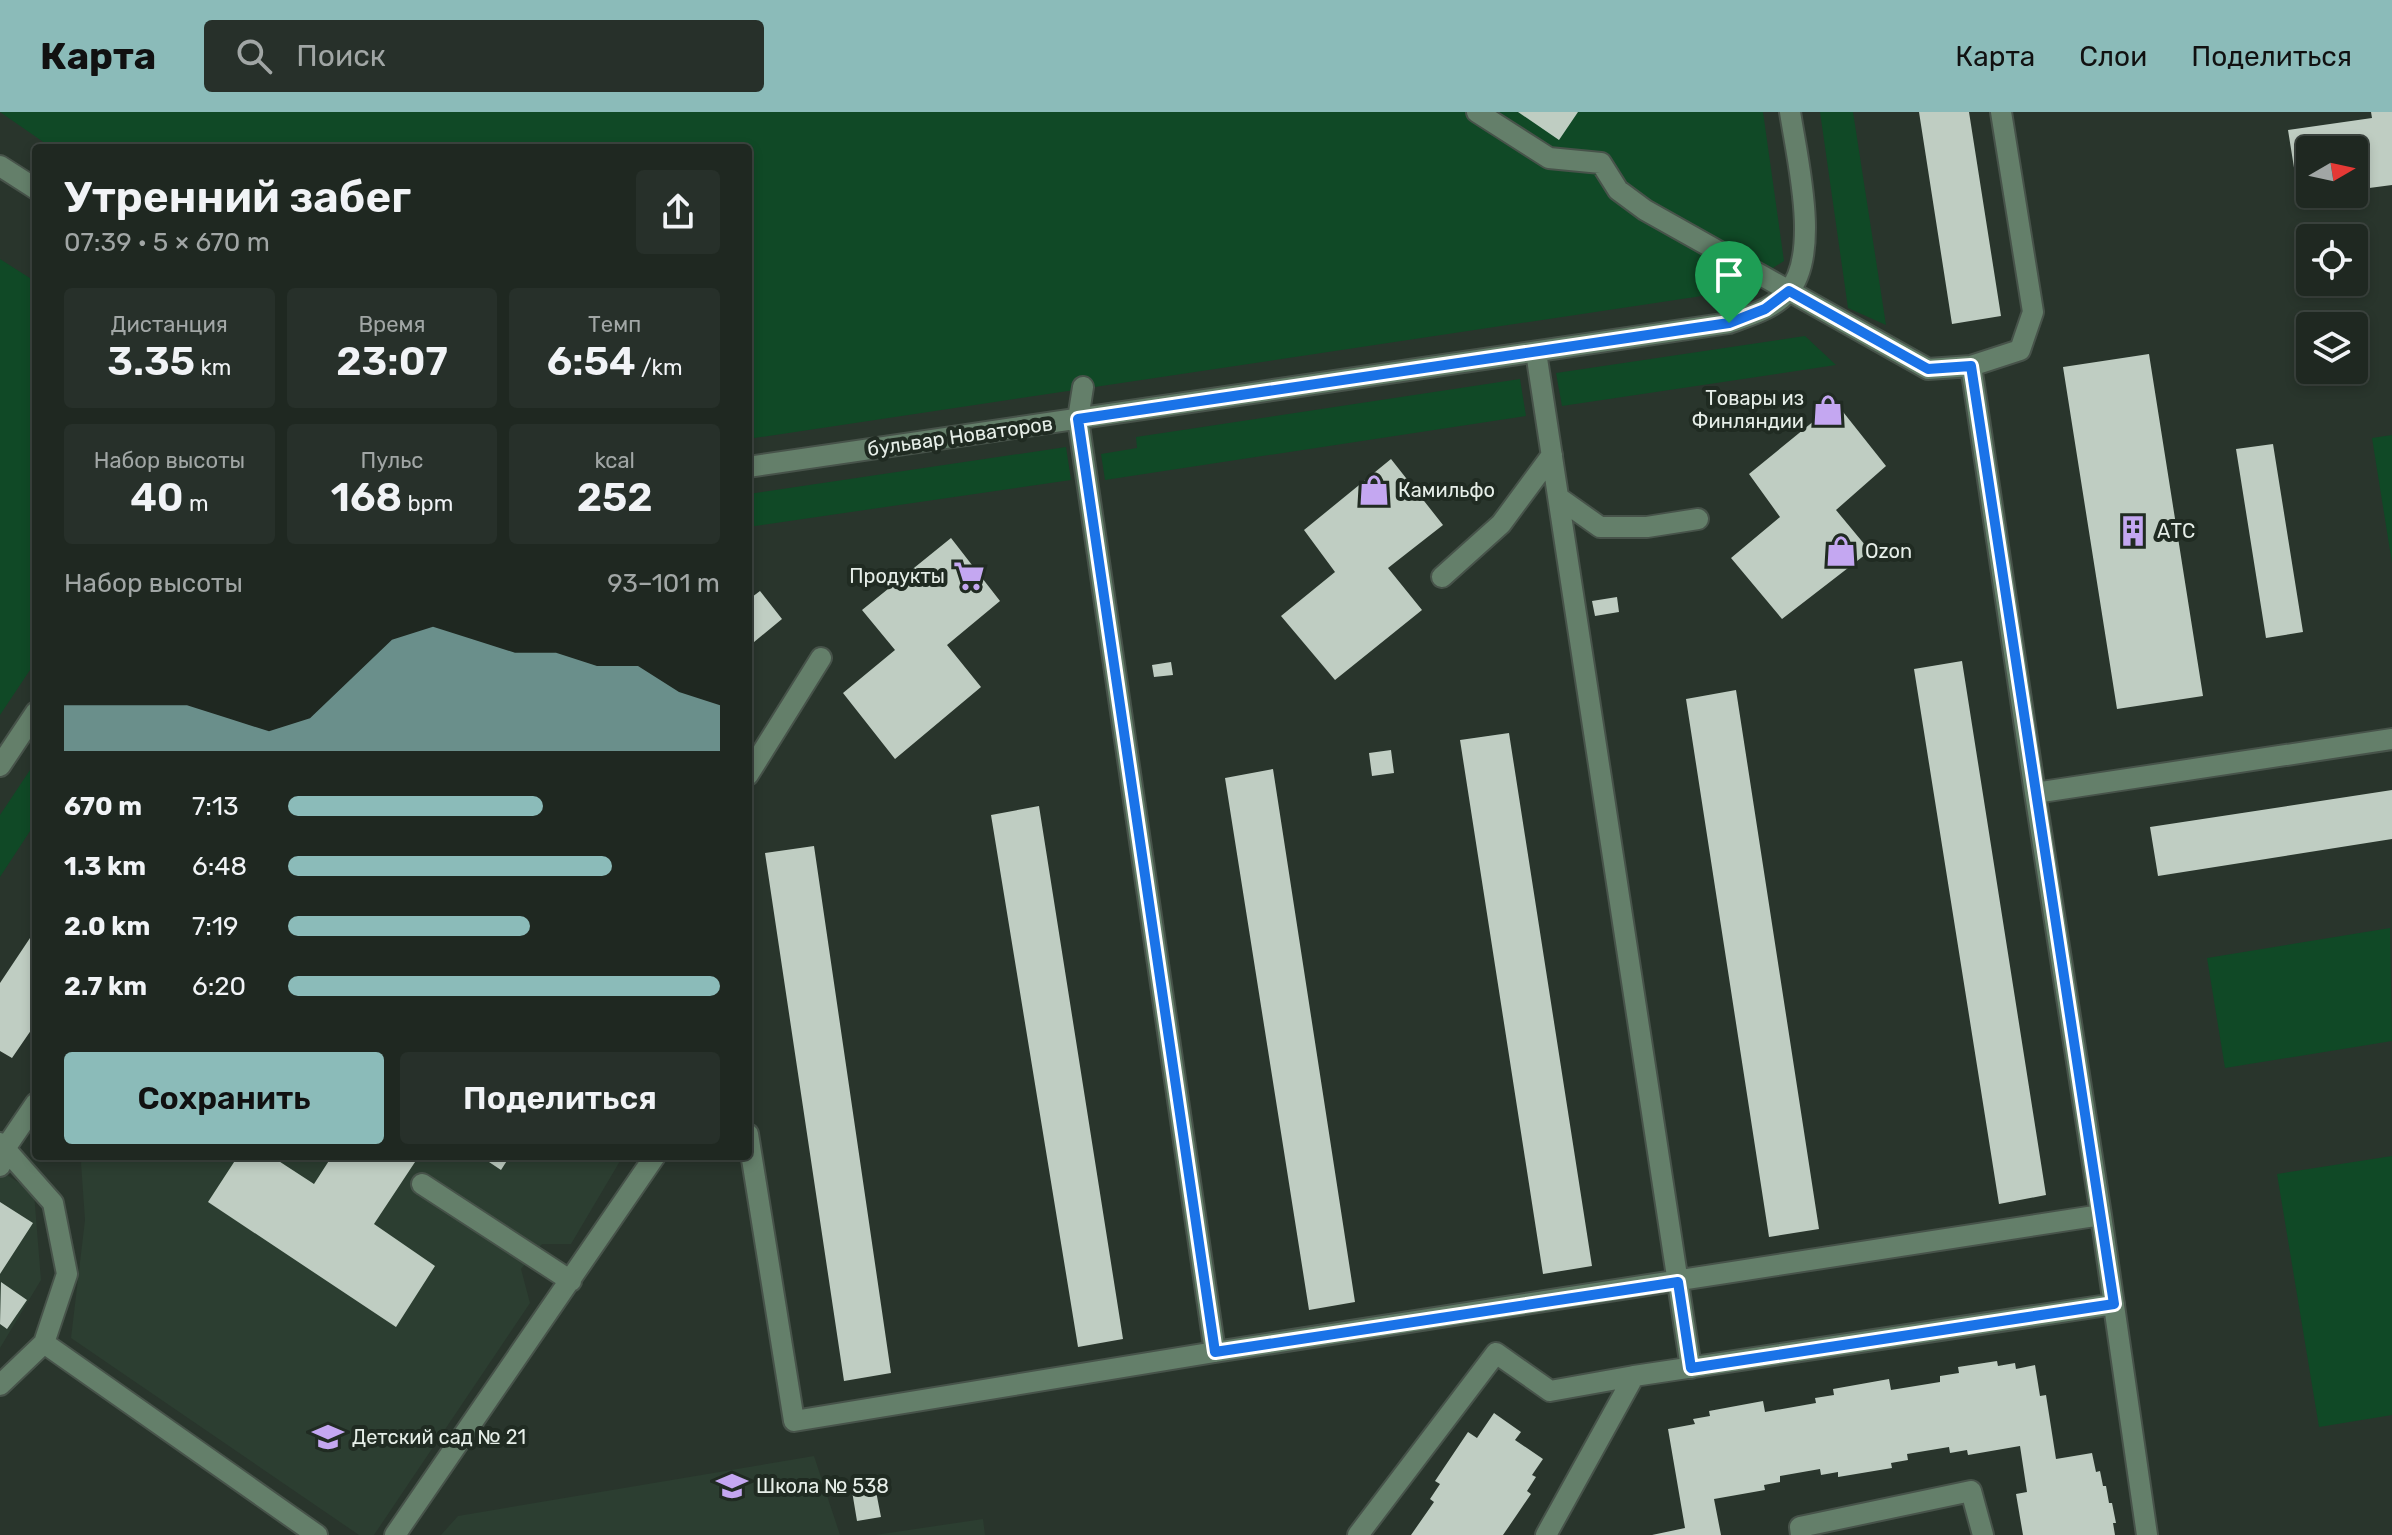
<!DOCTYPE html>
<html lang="ru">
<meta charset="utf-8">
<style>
body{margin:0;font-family:Rubik,sans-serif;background:#27302a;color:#f1f3f6;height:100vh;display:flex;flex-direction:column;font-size:30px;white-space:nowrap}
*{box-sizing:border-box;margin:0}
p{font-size:26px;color:#a1a6a5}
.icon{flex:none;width:44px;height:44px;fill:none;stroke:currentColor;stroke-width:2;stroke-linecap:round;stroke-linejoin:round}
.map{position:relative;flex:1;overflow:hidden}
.side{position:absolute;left:32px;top:32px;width:720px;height:1016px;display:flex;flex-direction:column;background:#1f2821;border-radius:8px;box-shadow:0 4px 12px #0003,0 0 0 2px #3c443f}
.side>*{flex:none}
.needle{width:52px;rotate:81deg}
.fabs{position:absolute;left:2296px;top:24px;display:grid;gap:16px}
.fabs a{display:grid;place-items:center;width:72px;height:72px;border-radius:8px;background:#1f2821;box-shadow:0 4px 12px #0003,0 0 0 2px #3c443f;font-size:40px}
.pin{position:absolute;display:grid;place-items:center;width:68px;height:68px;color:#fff;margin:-82px -34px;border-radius:50% 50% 50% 0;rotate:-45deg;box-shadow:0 0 8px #0007}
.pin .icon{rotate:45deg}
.round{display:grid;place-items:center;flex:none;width:84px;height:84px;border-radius:8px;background:#27302a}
.headline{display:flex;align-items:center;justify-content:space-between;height:136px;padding:0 32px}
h1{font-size:44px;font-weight:600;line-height:60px}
.stats{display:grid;grid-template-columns:repeat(3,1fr);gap:12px;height:136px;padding:8px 32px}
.stats div{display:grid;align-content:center;border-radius:8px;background:#27302a;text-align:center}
.stats b{font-size:40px;font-weight:600}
.stats small{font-size:22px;font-weight:400}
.stats p{font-size:22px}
.chart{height:224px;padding:16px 32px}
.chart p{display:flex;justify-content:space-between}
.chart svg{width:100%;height:144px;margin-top:8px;fill:#8bbbb9;opacity:.7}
.button{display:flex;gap:16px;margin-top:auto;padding:16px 32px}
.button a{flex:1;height:92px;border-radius:8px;background:#8bbbb9;color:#111;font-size:32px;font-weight:600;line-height:92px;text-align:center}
.button a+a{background:#27302a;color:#f1f3f6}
ul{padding:0 32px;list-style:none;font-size:26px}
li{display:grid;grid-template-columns:128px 96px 1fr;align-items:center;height:60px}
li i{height:20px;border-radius:10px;background:#8bbbb9}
header{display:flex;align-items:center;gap:48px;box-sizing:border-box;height:112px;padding:0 40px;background:#8bbbb9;color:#111}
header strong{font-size:38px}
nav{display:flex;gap:44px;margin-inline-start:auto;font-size:28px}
.search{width:560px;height:72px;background:#27302a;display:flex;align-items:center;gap:20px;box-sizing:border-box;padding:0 28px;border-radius:8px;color:#a1a6a5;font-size:30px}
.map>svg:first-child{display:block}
.built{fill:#2c3e31}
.green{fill:#104926}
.building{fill:#bfcdc2}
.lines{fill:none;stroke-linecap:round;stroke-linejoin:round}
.minor-casing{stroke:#47534a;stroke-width:24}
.minor{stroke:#647f6a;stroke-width:20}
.route-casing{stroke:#fff;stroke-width:16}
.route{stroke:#1a73e8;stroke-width:10}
.labels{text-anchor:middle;stroke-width:8;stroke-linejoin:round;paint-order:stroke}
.poi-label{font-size:20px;fill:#e6eee8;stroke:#202b22;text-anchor:start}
.street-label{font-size:20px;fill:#e6eee8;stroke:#202b22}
</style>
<header>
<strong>Карта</strong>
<div class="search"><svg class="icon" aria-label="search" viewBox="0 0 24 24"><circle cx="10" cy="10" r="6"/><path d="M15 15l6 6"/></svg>Поиск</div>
<nav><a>Карта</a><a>Слои</a><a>Поделиться</a></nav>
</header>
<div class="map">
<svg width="2392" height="1423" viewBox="0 0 2392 1423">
<rect width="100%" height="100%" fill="#29352c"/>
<!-- built -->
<path class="built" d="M85,1044H623L571,1132H542L521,1157L530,1191L374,1423H359L71,1226L85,1108L81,1051Z
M0,1058L34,1081L41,1168L0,1236Z
M814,1344L840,1423H441L458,1404Z
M983,1407L985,1423H875Z"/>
<!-- green -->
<path class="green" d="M0,0H1763L1784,149L1735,179L748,327V36H52Z
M1820,0H1853L1886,213L1848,196Z
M0,147L36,170V549L0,603Z
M1805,224L1836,253L1562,294L1556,261Z
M1520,267L1526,304L1105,368L1101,342L1137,336L1136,325Z
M2392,323V451L2372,326Z
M1066,335L1071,368L748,415V382Z
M36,649V710L0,765V703Z
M2390,816L2392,929L2225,956L2207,846Z
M2392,1044V1303L2319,1315L2277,1062Z"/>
<!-- building -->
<path class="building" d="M1518,0H1578L1559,28Z
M1919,0H1969L2001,204L1952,212Z
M2371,0H2392V73L2354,78V38H2310V82L2318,84L2299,87L2288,18L2372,6Z
M2149,242L2203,584L2117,597L2063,255Z
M1836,291L1886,354L1836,398L1870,439L1782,507L1731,446L1780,405L1749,362Z
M2273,332L2303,520L2266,526L2236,337Z
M1391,347L1443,413L1388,456L1422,498L1335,568L1281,504L1335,460L1304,418Z
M951,426L1000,489L947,533L981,575L895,647L843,581L895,538L862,498Z
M760,479L782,507L748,535V488Z
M1617,485L1619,500L1595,504L1592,489Z
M1962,549L2046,1083L1999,1092L1914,557Z
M1171,550L1173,563L1154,565L1152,553Z
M1736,578L1819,1117L1769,1125L1686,587Z
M1509,621L1592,1154L1543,1162L1460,628Z
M1391,638L1394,661L1372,664L1369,641Z
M1273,657L1355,1190L1309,1198L1225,666Z
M2392,678V727L2158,764L2150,715Z
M1039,694L1123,1227L1078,1235L991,703Z
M814,734L891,1261L844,1269L765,741Z
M36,817V911L12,946L0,939V871Z
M238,1044H271L314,1072L332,1044H419L374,1112L435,1154L396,1215L208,1090Z
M480,1044H510L501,1058Z
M0,1090L33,1111L0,1162Z
M1,1170L27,1188L7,1217L0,1212Z
M1997,1249L1998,1254L2015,1251L2016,1257L2035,1253L2040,1284L2046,1283L2056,1347L2092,1341L2096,1360L2100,1359L2103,1374H2106L2109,1391H2112L2116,1411H2113L2115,1423H2023L2016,1382L2027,1380L2020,1334L1968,1343L1967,1338L1950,1341L1949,1335L1907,1342L1908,1348L1891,1351L1892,1356L1838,1365V1360L1821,1363L1820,1357L1780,1364V1370L1764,1373L1765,1378L1714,1387L1721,1423H1652L1685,1416L1668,1317L1695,1312L1693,1307L1710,1304L1709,1299L1763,1289L1765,1300L1816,1291L1815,1286L1834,1283L1833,1277L1889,1267L1891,1278L1940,1270V1264L1959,1261L1958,1255Z
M1494,1301L1521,1320L1515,1328L1543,1347L1532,1363L1536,1365L1527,1379L1531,1382L1516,1404L1503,1423H1411L1434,1390L1430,1387L1440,1372L1435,1369L1468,1320L1477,1326Z
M874,1369L881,1405L857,1409L851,1373Z"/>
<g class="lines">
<defs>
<path id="minor" d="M1477,0L1549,46L1601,51L1618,78L1645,98L1928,257L1971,254
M2001,0L2033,200L2020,238L1971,254L2035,681L2392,627
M0,54L36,77
M1536,240L1691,1256
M1083,275L1078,307L1215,1240
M748,355L1729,211C1750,203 1773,197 1788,180C1821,143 1797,46 1790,0
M1559,386L1600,415H1647L1698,407
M1442,465L1501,412L1552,343
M0,654L36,600
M748,663L821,546
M2035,681L2101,1103L2147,1423
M748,1022L794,1309L1215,1240L2101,1103
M0,1031L53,1091L67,1162L44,1231L0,1273
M0,1054L6,1035L36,991
M422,1072L571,1169
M44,1231L317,1423
M395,1423L655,1044
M1358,1423L1496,1241L1550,1279L1634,1264
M1546,1423L1634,1264L2114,1192
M1801,1423L1800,1415L1971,1379L1983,1423"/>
</defs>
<!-- minor casing -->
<use href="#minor" class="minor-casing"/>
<!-- minor -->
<use href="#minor" class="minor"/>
</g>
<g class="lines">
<defs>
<path id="route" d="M1789,179L1928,257L1971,254L2114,1192L1691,1256L1678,1170L1215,1240L1078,307L1729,211L1765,197Z"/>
</defs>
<!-- route casing -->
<use href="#route" class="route-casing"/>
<!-- route -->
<use href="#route" class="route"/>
</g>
<!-- icons -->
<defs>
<symbol id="shop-bare" viewBox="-9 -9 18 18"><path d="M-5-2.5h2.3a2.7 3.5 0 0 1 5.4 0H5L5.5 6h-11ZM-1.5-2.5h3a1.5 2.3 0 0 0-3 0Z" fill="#c4a7f1" stroke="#202b22" stroke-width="2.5" paint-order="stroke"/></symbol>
<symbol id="building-bare" viewBox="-9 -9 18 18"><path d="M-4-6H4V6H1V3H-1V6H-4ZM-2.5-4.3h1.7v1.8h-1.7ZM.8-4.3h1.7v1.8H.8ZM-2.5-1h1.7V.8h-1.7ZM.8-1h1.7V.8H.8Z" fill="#c4a7f1" stroke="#202b22" stroke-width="2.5" paint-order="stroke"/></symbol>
<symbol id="supermarket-bare" viewBox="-9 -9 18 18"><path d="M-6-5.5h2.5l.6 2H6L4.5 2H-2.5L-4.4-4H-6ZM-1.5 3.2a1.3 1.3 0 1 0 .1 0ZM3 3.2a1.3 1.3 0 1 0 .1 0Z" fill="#c4a7f1" stroke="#202b22" stroke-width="2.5" paint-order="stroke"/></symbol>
<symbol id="school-bare" viewBox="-9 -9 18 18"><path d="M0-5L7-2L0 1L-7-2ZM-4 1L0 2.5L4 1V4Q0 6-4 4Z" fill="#c4a7f1" stroke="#202b22" stroke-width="2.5" paint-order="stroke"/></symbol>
</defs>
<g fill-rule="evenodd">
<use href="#shop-bare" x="1806" y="276" width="44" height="44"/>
<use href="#shop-bare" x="1352" y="356" width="44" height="44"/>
<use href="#building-bare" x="2111" y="397" width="44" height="44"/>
<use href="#shop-bare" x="1819" y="417" width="44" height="44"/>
<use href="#supermarket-bare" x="947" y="442" width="44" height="44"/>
<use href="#school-bare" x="306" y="1303" width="44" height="44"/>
<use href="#school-bare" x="710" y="1352" width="44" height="44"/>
</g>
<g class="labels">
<!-- poi labels -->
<g class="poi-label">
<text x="1804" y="293" text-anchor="end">Товары из<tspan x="1804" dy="23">Финляндии</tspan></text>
<text x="1398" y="385">Камильфо</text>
<text x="2157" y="426">АТС</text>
<text x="1865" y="446">Ozon</text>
<text x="945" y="471" text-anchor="end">Продукты</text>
<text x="352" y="1332">Детский сад № 21</text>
<text x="756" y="1381">Школа № 538</text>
</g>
<!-- street labels -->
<g class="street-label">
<text transform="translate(960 324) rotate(-8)" y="7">бульвар Новаторов</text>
</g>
</g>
</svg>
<div class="fabs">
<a><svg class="needle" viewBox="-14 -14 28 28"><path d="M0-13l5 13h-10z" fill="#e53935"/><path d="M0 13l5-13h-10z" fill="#a1a6a5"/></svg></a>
<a><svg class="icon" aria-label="locate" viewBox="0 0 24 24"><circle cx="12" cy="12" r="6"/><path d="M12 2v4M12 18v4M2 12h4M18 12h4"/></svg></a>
<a><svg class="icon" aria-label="layers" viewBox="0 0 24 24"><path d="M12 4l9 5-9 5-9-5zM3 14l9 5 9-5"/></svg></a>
</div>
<div class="pin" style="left:1729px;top:211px;background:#1e9e55"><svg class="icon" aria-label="arrive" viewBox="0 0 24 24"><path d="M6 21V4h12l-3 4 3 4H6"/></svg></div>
<section class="side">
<div class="headline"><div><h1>Утренний забег</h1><p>07:39 · 5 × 670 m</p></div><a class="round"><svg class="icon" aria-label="share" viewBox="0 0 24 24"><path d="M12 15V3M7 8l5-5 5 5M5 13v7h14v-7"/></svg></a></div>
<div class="stats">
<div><p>Дистанция</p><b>3.35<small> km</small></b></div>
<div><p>Время</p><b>23:07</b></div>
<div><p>Темп</p><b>6:54<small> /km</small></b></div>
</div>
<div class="stats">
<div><p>Набор высоты</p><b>40<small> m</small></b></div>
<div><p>Пульс</p><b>168<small> bpm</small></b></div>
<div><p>kcal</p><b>252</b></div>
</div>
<div class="chart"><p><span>Набор высоты</span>93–101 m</p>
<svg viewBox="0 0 160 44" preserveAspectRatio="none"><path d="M0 44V30L10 30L20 30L30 30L40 34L50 38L60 34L70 22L80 10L90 6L100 10L110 14L120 14L130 18L140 18L150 26L160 30V44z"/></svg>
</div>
<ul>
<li><b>670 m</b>7:13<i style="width:59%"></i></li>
<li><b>1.3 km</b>6:48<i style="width:75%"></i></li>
<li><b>2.0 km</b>7:19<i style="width:56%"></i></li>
<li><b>2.7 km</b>6:20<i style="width:100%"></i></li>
</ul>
<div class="button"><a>Сохранить</a><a>Поделиться</a></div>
</section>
</div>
